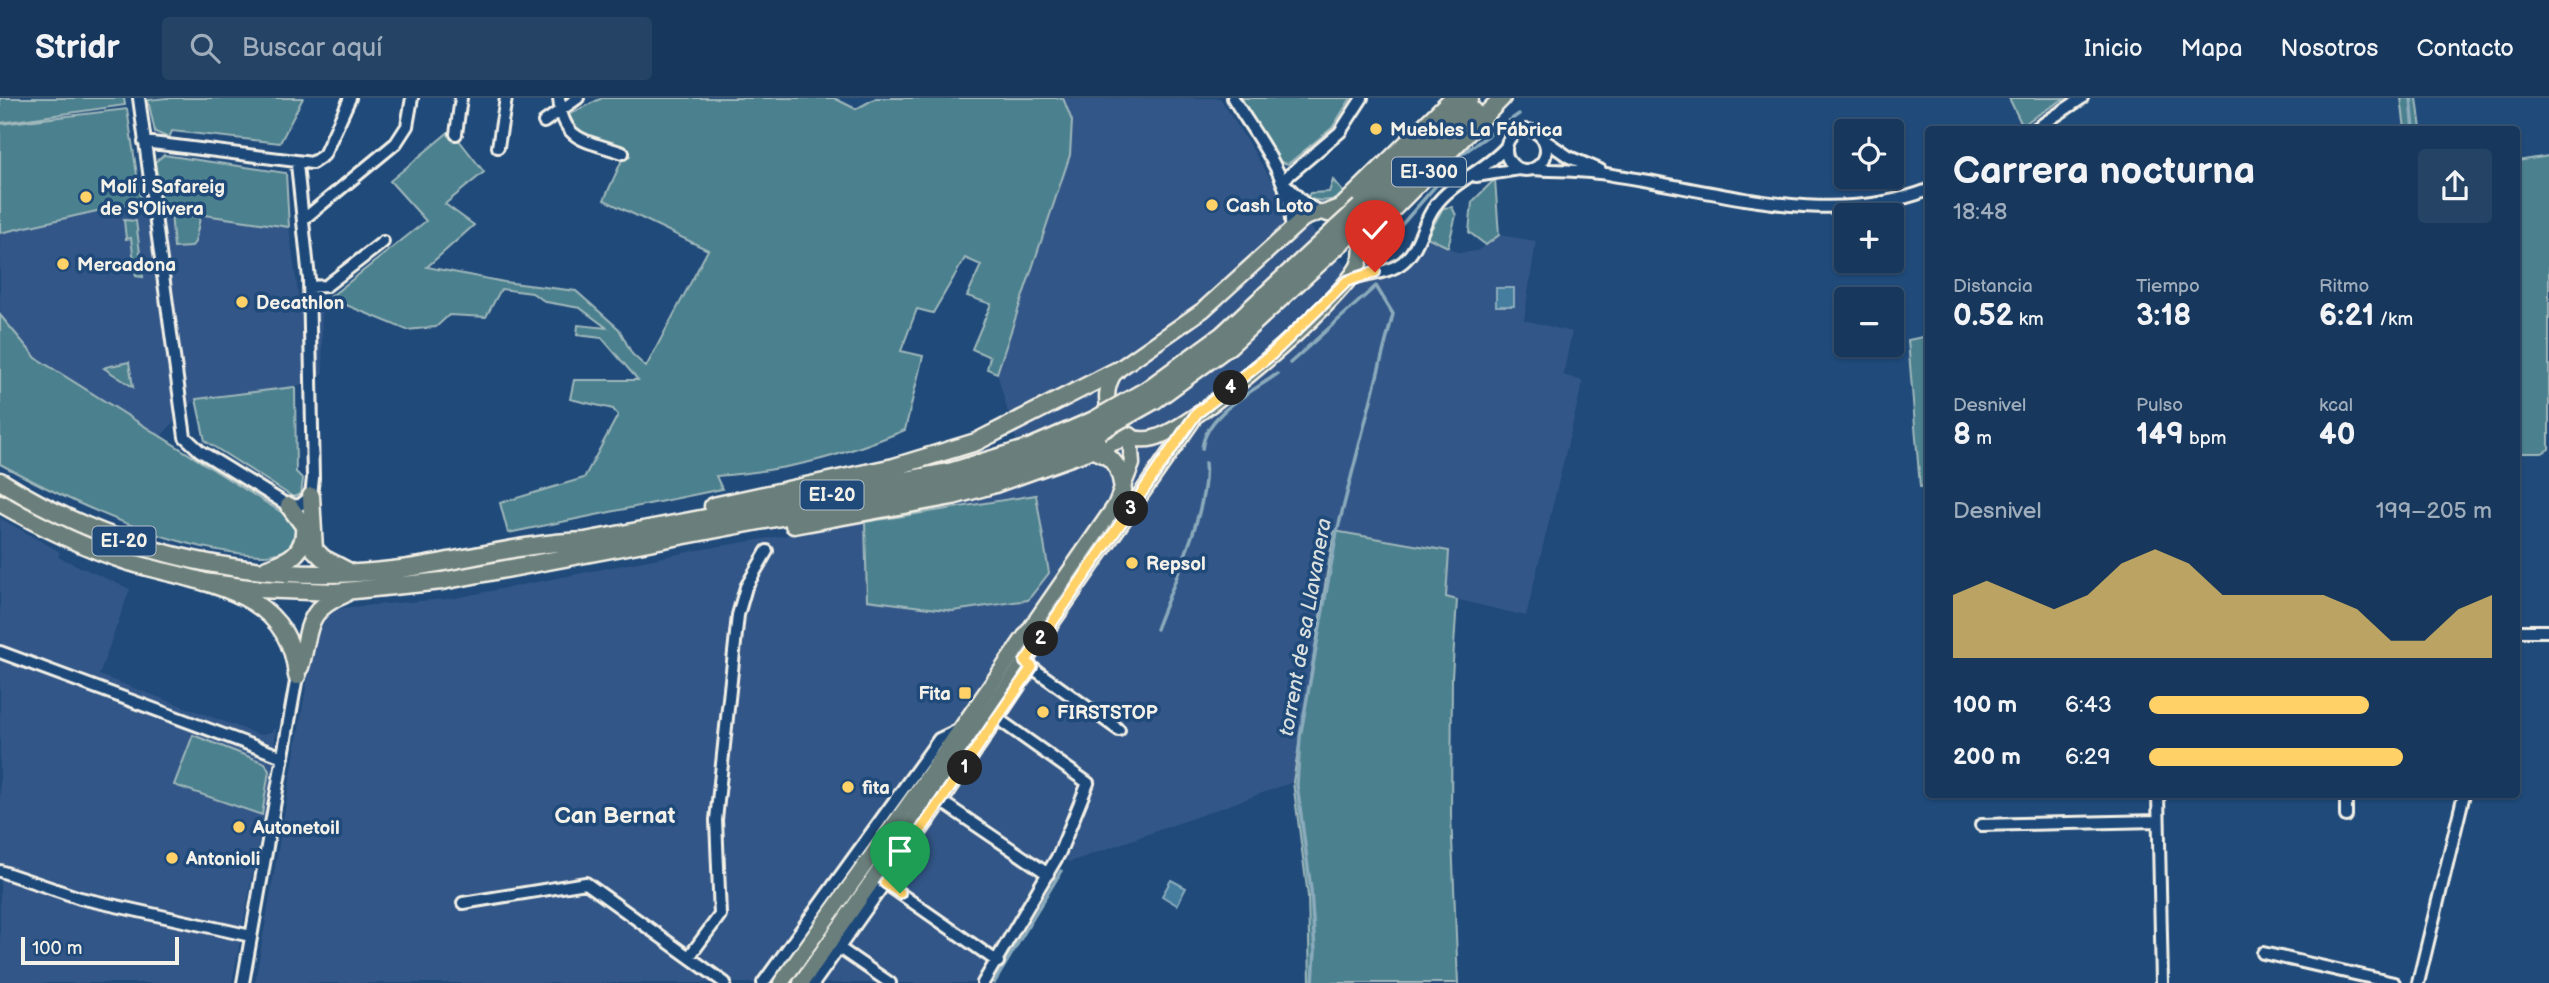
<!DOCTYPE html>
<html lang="es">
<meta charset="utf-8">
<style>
body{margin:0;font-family:"Balsamiq Sans",sans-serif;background:#244365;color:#f1f3f6;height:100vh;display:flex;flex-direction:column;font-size:26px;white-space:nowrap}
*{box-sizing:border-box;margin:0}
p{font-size:23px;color:#9eacbb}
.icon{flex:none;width:38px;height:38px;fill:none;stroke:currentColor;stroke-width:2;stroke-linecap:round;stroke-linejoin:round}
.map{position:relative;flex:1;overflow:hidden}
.panel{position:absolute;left:1925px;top:28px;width:595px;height:672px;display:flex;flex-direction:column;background:#17385c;border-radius:7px;box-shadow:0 2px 5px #0004,0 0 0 2px #365272}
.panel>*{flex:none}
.fabs{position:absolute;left:1834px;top:21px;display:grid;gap:14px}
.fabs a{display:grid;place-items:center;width:70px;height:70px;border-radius:7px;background:#17385c;box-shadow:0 2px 5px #0004,0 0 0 2px #365272;font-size:35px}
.scale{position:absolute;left:21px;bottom:18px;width:158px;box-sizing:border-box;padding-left:7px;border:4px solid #f4f1e8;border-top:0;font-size:19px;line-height:24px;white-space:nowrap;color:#f4f1e8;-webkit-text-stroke:5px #1f4a7a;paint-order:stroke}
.pin{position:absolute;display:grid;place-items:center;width:60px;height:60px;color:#fff;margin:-72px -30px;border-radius:50% 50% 50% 0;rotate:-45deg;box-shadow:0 0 7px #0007}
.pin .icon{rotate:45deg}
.km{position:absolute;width:35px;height:35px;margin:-18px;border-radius:50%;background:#222;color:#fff;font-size:19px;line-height:35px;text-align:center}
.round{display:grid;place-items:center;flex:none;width:74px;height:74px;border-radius:7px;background:#244365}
.headline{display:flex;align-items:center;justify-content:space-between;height:119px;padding:0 28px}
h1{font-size:38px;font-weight:600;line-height:52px}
.metrics{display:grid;grid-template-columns:repeat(3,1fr);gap:10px;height:119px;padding:7px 28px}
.metrics div{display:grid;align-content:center}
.metrics b{font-size:30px;font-weight:600}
.metrics small{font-size:19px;font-weight:400}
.metrics p{font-size:19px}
.chart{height:196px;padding:14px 28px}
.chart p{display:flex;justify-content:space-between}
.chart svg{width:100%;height:126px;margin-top:7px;fill:#ffd166;opacity:.7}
ul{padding:0 28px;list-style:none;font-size:23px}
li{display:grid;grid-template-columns:112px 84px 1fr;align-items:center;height:52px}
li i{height:18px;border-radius:9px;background:#ffd166}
header{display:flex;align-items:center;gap:42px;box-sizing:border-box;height:98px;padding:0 35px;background:#17385c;border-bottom:2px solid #365272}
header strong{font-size:33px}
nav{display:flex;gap:38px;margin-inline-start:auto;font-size:24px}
.search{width:490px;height:63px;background:#244365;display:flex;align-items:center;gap:18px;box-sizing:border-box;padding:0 24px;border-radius:7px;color:#9eacbb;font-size:26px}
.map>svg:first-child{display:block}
.built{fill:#335787}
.green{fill:#4c808e;stroke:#a0b8bb;stroke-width:2}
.water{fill:#457d9f;stroke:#8babbc;stroke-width:2}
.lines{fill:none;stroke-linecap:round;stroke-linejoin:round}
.stream{stroke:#8babbc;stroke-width:3.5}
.minor-casing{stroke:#f4f1e8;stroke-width:16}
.major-casing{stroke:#f4f1e8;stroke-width:19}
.highway-casing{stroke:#f4f1e8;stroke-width:21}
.minor{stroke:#1f4a7a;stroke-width:10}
.major{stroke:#6b7f7c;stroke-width:14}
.highway{stroke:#6b7f7c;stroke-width:16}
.highway-bridge-casing{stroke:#f4f1e8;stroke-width:21;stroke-linecap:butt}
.highway-bridge{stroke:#6b7f7c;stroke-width:16}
.route-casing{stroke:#fff;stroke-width:14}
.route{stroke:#ffd166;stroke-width:9}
.poi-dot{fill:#ffd166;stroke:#1f4a7a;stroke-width:2.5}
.labels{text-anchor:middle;stroke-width:7;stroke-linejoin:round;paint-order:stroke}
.shield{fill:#1f4a7a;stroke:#b4bfc7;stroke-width:2}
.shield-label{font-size:18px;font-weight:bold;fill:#f4f1e8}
.poi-label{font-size:19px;font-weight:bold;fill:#f4f1e8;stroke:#1f4a7a;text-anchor:start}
.water-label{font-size:21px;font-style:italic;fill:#dae0dd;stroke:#1f4a7a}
.quarter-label{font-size:23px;font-weight:bold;fill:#f4f1e8;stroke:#1f4a7a}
</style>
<header>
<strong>Stridr</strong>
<div class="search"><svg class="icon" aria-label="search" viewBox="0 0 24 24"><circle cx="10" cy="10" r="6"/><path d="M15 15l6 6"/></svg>Buscar aquí</div>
<nav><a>Inicio</a><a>Mapa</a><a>Nosotros</a><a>Contacto</a></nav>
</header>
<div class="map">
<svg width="2549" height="885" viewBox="0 0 2549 885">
<rect width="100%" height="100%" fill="#1f4a7a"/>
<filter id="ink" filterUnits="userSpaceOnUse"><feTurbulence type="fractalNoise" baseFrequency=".0143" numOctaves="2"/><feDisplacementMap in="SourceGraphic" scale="14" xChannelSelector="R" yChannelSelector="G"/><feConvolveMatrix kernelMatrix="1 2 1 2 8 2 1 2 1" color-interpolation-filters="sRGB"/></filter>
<g filter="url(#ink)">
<!-- built -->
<path class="built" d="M1063,0H1220L1279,94L1362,186L1396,179L1408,171L1427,139L1459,155L1477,153L1499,137L1536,143L1524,222L1572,234L1563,277L1583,283L1526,518L1446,499L1334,433L1293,684L1070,764L1051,758L977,885H255L315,538L324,517L335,511L351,509L455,500L709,450L865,424L948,407L1028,385L997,275L1070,57L1072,23Z
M141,103L162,111L289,129L299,203L321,201L323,276L295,289L196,301L160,339L36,260L0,217V135Z
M0,420L60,454L58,459L130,491L99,577L260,637L271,634L276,628L272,673L232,885H0Z"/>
<!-- green -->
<path class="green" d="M0,0H124L125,7L0,25Z
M166,0H303L280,45L172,33L169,40L155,34L148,2Z
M602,0H834L856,11L876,0H1063L1072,23L1070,57L997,275L987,271L990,259L972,251L991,206L967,198L981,167L965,160L933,215L917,211L901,253L923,258L905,332C837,360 790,372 716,378L722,391L508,435L500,405L584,380L618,317L613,311L570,301L574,282H638L602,240L577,237L578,227L607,230L580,210L546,204L532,195L501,191L486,219L449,217L436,229L407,232L329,200L426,123L390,83L451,32L484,74L445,106L474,127L427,169L504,184L576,193L619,231L632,256L646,269L708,152L604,102L626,53L575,37L561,20Z
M1241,0H1351L1332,30L1288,66L1280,64Z
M2009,0H2065L2022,27Z
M2401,0H2417L2421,31H2405Z
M127,11L141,103L0,135V26Z
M164,57L286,75L289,129L162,111L155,64Z
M2549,58V351L2542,355H2517V63Z
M1495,81L1499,137L1486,147L1469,134L1472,104Z
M1333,82L1345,96C1334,104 1319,104 1307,100L1310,95L1329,94Z
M1452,109L1456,117L1448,149L1427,139L1443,110Z
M171,114L200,120L195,144L191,149L174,150Z
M124,122L136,123L143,179L136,178L131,140L126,141Z
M0,217L36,260L289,419L295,432L291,450C283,453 273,457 265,457C179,456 75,406 0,366Z
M1928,238V388L1920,389L1908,242Z
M129,264L133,289L104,270L106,269Z
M295,289L296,374L303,381L301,396L293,399L205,343L196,301Z
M1036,397L1049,475L1028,502L953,513L867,502L865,424Z
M1334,433L1449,453L1446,499L1457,502L1452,579L1451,716L1458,885H1310L1308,798L1293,684Z
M193,637L265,665L269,673L262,717L174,687Z"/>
<!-- water -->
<path class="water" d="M1496,190H1514V208H1496Z
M1171,782L1186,790L1177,807L1162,798Z"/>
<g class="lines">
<!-- stream -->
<path class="stream" d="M2411,0L2414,32
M1386,162L1398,131L1445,77L1449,65L1519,16
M1290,265L1376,188L1393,216L1337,434L1300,639L1297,687L1311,792L1315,853L1313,885
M1202,351C1206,315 1249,296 1277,276
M1156,531C1172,488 1210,409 1205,365
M994,885L1061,773"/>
<defs>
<path id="minor" d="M139,0L185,339L200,353L289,408L300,407L311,398L313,380L309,181L297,66
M559,0C563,45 586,42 623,55
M1233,0C1256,39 1294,83 1291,130
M544,24L578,0
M1506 52a20 20 0 1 1 40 0a20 20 0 1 1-40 0Z
M2034,32L2082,0
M456,36L461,0
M1543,41L1569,59L1600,72
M144,44L312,65L324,57L350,0
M498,49L506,0
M1532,71C1559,73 1586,72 1612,77C1715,92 1827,131 1928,92
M1476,78L1519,71
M1282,83L1340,34L1362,0
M1287,88L1306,107L1321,114
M305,120L396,45L407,28L412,0
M1347,183C1365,175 1387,177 1403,164C1420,150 1422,125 1435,108C1452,84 1484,73 1505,50
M310,189L326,188L383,144
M2516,533H2549
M0,554L283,659
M1027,566L1119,632
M2158,696L2162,885
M2346,696V718
M942,704L1048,776
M1981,727L2158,723
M0,773L80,800L251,838
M885,785L998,864
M463,805L586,785L725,885
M839,850L890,885
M2263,855L2394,885
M689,859L720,817L716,722L738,517L746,489L767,453
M243,885L297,578
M763,885L939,641L958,632
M814,885L942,704L1032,569
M983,885L1059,756L1088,685L998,621
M2418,885L2464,696"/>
<path id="major" d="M1321,114L1343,120L1361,142C1363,152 1362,159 1358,168C1337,207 1196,329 1154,340C1115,350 1094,301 1116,273L1203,212L1303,121Z
M781,885L915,697L1115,408L1132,366L1130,338
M801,885L1192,323"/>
<path id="highway" d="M1360,109L1470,0
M1329,114L1342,109L1453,0
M1370,118L1474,13
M1363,153L1383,121L1502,0
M1148,291L1222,237L1335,132
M1155,302L1229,248L1345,141
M1092,352C1114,357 1121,371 1123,393
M0,383C119,458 262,489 401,471C462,463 523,445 585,443L953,373L1029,350L1094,322
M311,398L314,451L323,460L348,473
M0,405C40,428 81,448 126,463C195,485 290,487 297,578
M713,408L894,369L976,344L1116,273
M794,427L953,398L992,387L1130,338
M267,470C290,463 306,454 304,428L289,408
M204,484L256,491L335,494L442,483L918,393L988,376L1100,333
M300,569C311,532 303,513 345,496"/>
</defs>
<!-- minor casing -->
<use href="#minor" class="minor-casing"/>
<!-- major casing -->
<use href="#major" class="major-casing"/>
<!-- highway casing -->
<use href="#highway" class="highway-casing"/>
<!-- minor -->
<use href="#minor" class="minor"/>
<!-- major -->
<use href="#major" class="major"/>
<!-- highway -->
<use href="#highway" class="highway"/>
<defs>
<path id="highway-bridge" d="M1335,132L1360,109
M1345,141L1370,118
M1094,322L1148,291
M1100,333L1155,302"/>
</defs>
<!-- highway-bridge casing -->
<use href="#highway-bridge" class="highway-bridge-casing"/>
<!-- highway-bridge -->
<use href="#highway-bridge" class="highway-bridge"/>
</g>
</g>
<g class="lines" filter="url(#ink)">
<defs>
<path id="route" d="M900,795L885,785L1032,569L1025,564L1196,316L1271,257L1347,183L1375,174"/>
</defs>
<!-- route casing -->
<use href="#route" class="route-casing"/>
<!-- route -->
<use href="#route" class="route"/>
</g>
<!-- markers -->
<g class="poi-dot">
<circle cx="1376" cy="31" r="7"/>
<circle cx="86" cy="99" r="7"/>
<circle cx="1212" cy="107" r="7"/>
<circle cx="63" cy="166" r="7"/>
<circle cx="242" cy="204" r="7"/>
<circle cx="1132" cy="465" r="7"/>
<rect x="958" y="588" width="14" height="14" rx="3.5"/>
<circle cx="1043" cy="614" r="7"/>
<circle cx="848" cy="689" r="7"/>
<circle cx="239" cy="729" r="7"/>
<circle cx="172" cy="760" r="7"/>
</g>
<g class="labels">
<!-- shield labels -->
<g class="shield">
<rect x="1392" y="59.5" width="74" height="29" rx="5"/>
<rect x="800.5" y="382.5" width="63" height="29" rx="5"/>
<rect x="92.5" y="428.5" width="63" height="29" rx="5"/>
</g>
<g class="shield-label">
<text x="1429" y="80">EI-300</text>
<text x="832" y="403">EI-20</text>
<text x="124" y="449">EI-20</text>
</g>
<!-- poi labels -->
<g class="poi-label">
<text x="1390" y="38">Muebles La Fábrica</text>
<text x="100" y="95">Molí i Safareig<tspan x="100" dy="22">de S'Olivera</tspan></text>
<text x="1226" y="114">Cash Loto</text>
<text x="77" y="173">Mercadona</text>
<text x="256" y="211">Decathlon</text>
<text x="1146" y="472">Repsol</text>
<text x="951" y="602" text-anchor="end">Fita</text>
<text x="1057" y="621">FIRSTSTOP</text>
<text x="862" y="696">fita</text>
<text x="253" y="736">Autonetoil</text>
<text x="186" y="767">Antonioli</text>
</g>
<!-- water labels -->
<g class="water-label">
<text transform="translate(1305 529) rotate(-80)" y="7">torrent de sa Llavanera</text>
</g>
<!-- quarter labels -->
<g class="quarter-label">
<text x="615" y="725">Can Bernat</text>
</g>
</g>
</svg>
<div class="fabs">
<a><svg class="icon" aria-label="locate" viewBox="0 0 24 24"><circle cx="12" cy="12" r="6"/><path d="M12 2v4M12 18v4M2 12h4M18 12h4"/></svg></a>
<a>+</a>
<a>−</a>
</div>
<div class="scale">100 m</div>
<div class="pin" style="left:900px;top:795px;background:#1e9e55"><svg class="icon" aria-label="arrive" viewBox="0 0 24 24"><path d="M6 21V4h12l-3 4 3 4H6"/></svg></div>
<div class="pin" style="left:1375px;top:174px;background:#d93025"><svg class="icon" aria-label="check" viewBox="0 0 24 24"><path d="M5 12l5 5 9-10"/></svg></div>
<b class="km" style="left:965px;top:670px">1</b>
<b class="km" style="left:1041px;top:541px">2</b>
<b class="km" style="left:1131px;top:411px">3</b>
<b class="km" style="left:1231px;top:290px">4</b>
<section class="panel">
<div class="headline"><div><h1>Carrera nocturna</h1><p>18:48</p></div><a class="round"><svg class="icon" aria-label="share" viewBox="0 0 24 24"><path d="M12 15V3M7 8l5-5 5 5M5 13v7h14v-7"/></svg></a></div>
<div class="metrics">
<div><p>Distancia</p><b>0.52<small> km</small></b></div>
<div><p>Tiempo</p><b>3:18</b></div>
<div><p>Ritmo</p><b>6:21<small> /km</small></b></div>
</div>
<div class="metrics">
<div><p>Desnivel</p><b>8<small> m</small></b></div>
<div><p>Pulso</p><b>149<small> bpm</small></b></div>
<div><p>kcal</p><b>40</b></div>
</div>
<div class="chart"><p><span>Desnivel</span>199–205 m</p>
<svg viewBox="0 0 160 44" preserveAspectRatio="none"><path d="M0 44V22L10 17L20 22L30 27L40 22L50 11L60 6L70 11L80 22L90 22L100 22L110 22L120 27L130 38L140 38L150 27L160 22V44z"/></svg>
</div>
<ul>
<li><b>100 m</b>6:43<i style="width:64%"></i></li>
<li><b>200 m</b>6:29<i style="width:74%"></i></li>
</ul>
</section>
</div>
